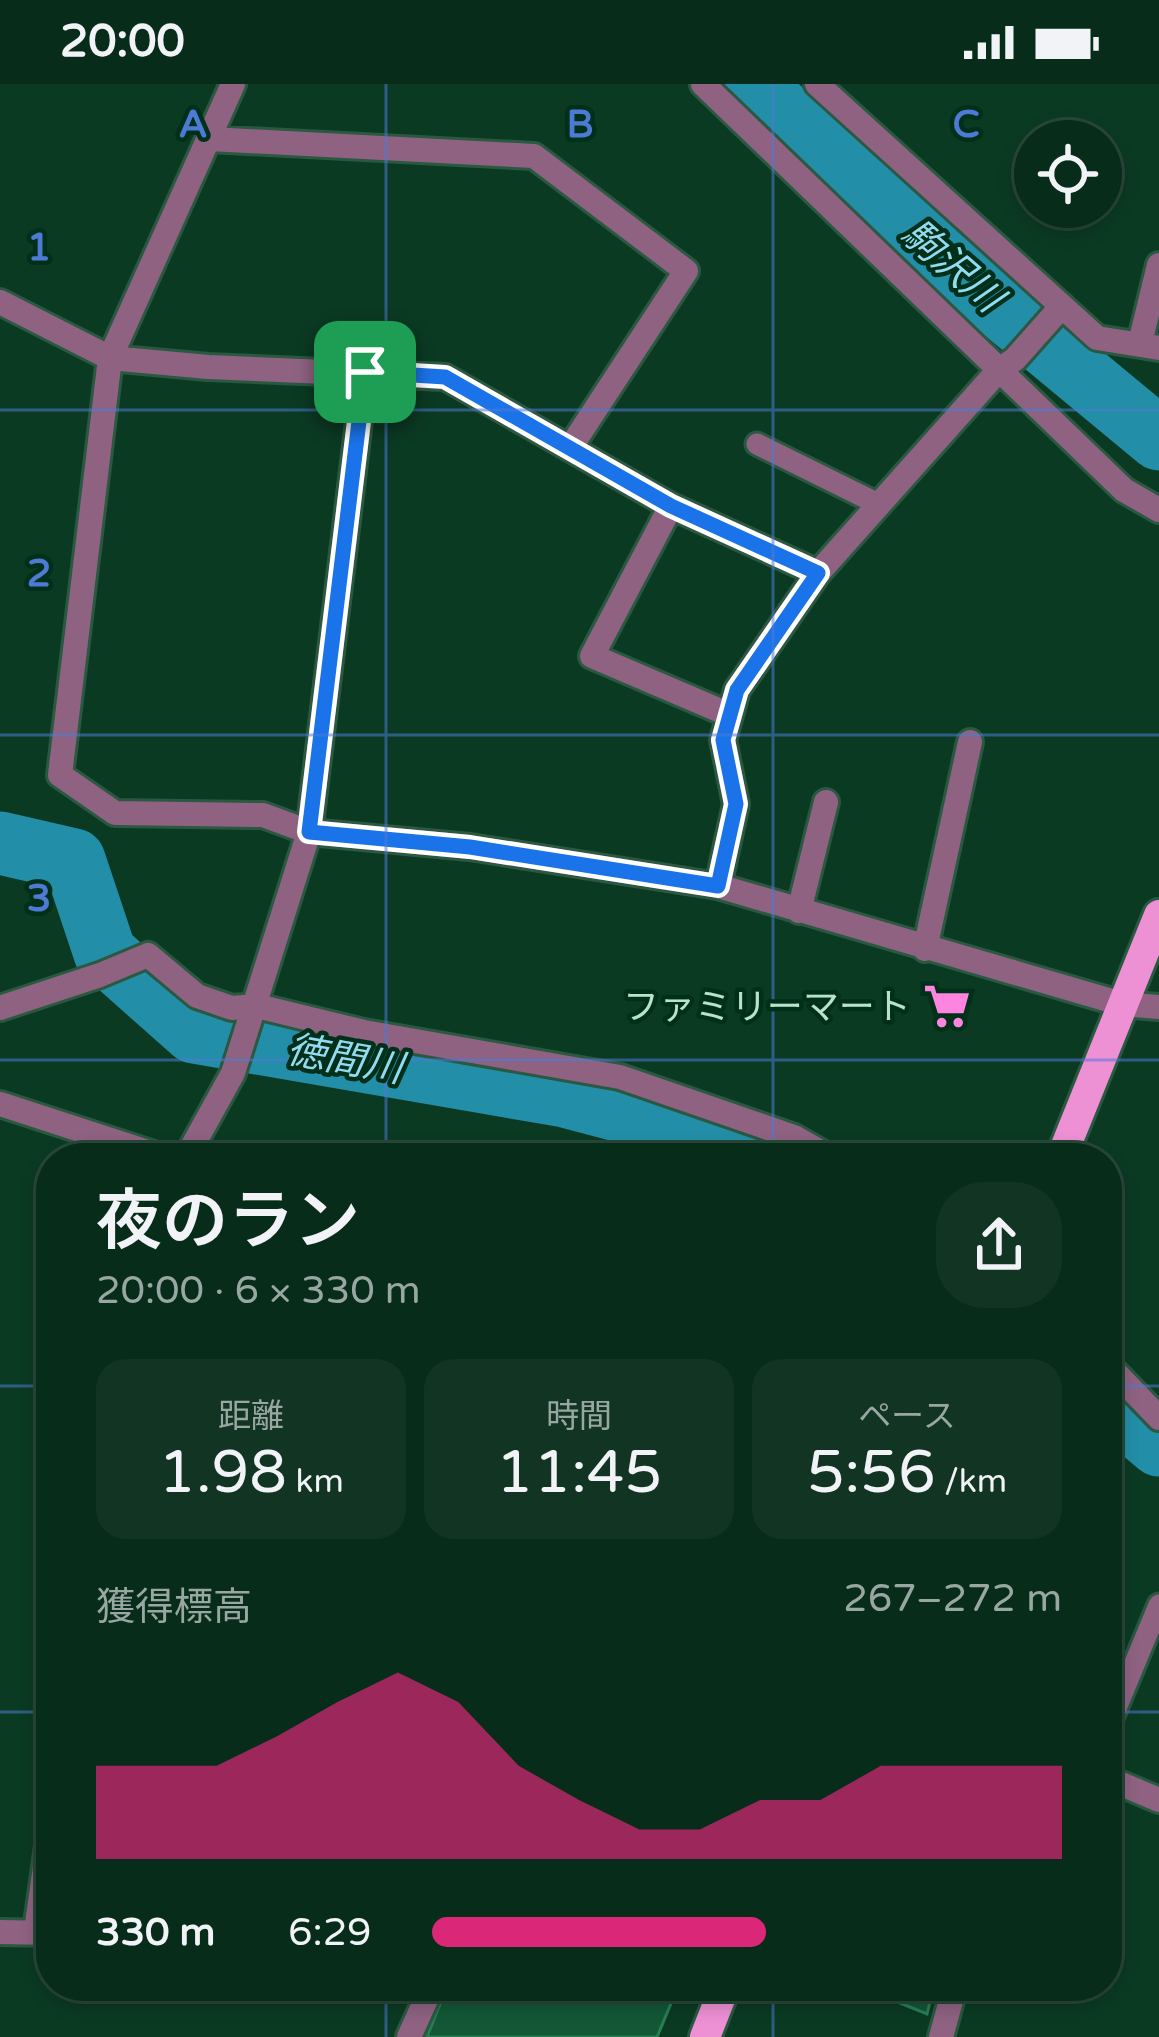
<!DOCTYPE html>
<html lang="ja">
<meta charset="utf-8">
<style>
body{margin:0;font-family:"Varela Round","Noto Sans JP",sans-serif;background:#113423;color:#f1f3f6;height:100vh;display:flex;flex-direction:column;font-size:45px;white-space:nowrap}
*{box-sizing:border-box;margin:0}
p{font-size:39px;color:#98a7a2}
.icon{flex:none;width:66px;height:66px;fill:none;stroke:currentColor;stroke-width:2;stroke-linecap:round;stroke-linejoin:round}
.map{position:relative;flex:1;overflow:hidden}
.side{position:absolute;left:36px;top:1059px;width:1086px;height:858px;display:flex;flex-direction:column;background:#082c1a;border-radius:48px;box-shadow:0 6px 18px #0003,0 0 0 3px #294839}
.side>*{flex:none}
.controls{position:absolute;left:1014px;top:36px;display:grid;gap:24px}
.controls a{display:grid;place-items:center;width:108px;height:108px;border-radius:50%;background:#082c1a;box-shadow:0 6px 18px #0003,0 0 0 3px #294839;font-size:60px}
.pin{position:absolute;display:grid;place-items:center;width:102px;height:102px;color:#fff;margin:-51px;border-radius:24px;box-shadow:0 6px 18px #0006}
.round{display:grid;place-items:center;flex:none;width:126px;height:126px;border-radius:48px;background:#113423}
.overview{display:flex;align-items:center;justify-content:space-between;height:204px;padding:0 60px}
h1{font-size:66px;font-weight:600;line-height:90px}
.figures{display:grid;grid-template-columns:repeat(3,1fr);gap:18px;height:204px;padding:12px 60px}
.figures div{display:grid;align-content:center;border-radius:30px;background:#113423;text-align:center}
.figures b{font-size:60px;font-weight:600}
.figures small{font-size:33px;font-weight:400}
.figures p{font-size:33px}
.chart{height:336px;padding:24px 60px}
.chart p{display:flex;justify-content:space-between}
.chart svg{width:100%;height:216px;margin-top:12px;fill:#db2777;opacity:.7}
ul{padding:0 60px;list-style:none;font-size:39px}
li{display:grid;grid-template-columns:192px 144px 1fr;align-items:center;height:90px}
li i{height:30px;border-radius:15px;background:#db2777}
.status{display:flex;justify-content:space-between;align-items:center;height:84px;padding:0 60px;background:#082c1a;direction:ltr}
.status svg{height:33px;fill:currentColor}
.map>svg:first-child{display:block}
.lines{fill:none;stroke-linecap:round;stroke-linejoin:round}
.river{stroke:#238ea7;stroke-width:63}
.building{fill:#135737;stroke:#277f54;stroke-width:3}
.service-casing{stroke:#2a5841;stroke-width:27}
.minor-casing{stroke:#2a5841;stroke-width:30}
.primary-casing{stroke:#2a5841;stroke-width:36}
.service{stroke:#8f6282;stroke-width:21}
.minor{stroke:#8f6282;stroke-width:24}
.primary{stroke:#ed90d4;stroke-width:30}
.route-casing{stroke:#fff;stroke-width:24}
.route{stroke:#1a73e8;stroke-width:15}
.grid{fill:none;stroke:#4c7ad4;stroke-width:3;stroke-opacity:0.55}
.labels{text-anchor:middle;stroke-width:9;stroke-linejoin:round;paint-order:stroke}
.poi-label{font-size:36px;fill:#bae2c9;stroke:#00301a;text-anchor:end}
.water-label{font-size:39px;font-style:italic;fill:#93dbf0;stroke:#00301a}
.grid-label{font-size:39px;text-anchor:middle;font-weight:bold;fill:#4c7ad4;stroke:#00301a;stroke-width:9;stroke-linejoin:round;paint-order:stroke}
</style>
<div class="status"><b>20:00</b><svg viewBox="0 0 49 12"><path d="M0 12V9h3v3zM5 12V6h3v6zM10 12V3h3v9zM15 12V0h3v12zM26 1h20v11H26zM47 4h2v5h-2z"/></svg></div>
<div class="map">
<svg width="1159" height="1953" viewBox="0 0 1159 1953">
<rect width="100%" height="100%" fill="#0b3a23"/>
<g class="lines">
<!-- river -->
<path class="river" d="M752,0L978,205L1159,355
M0,759L74,776L105,869L194,948L565,1012L753,1062L780,1074
M1107,1317L1159,1361"/>
</g>
<!-- building -->
<path class="building" d="M447,1902H666L675,1910L657,1953H427Z
M858,1902H934L927,1930Z"/>
<g class="lines">
<defs>
<path id="service" d="M757,360L878,420
M1107,1646L1159,1521"/>
<path id="minor" d="M233,0L110,274L60,691L115,729L263,731L309,748L470,763L718,802L1122,920L1159,923
M703,0L1124,406L1159,426
M817,0L1097,254L1159,264
M210,55L534,72L686,187L570,364
M0,218L110,274L208,283L445,293L671,422L818,489
M1140,259L1159,181
M671,422L592,572L730,631
M718,802L736,720L723,656L737,606L818,489L998,287L1015,275L1062,222
M799,827L826,718
M925,865L970,658
M0,924L100,891L148,871L197,912L232,924L257,922L364,948L620,993L794,1053L831,1074
M0,1020L166,1074
M186,1074L233,989L309,748L365,288
M1107,1280L1159,1334
M1107,1694L1159,1716
M36,1847L51,1740
M0,1848L49,1849
M409,1953L432,1902
M941,1953L955,1902"/>
<path id="primary" d="M1061,1074L1159,831
M705,1953L725,1902"/>
</defs>
<!-- service casing -->
<use href="#service" class="service-casing"/>
<!-- minor casing -->
<use href="#minor" class="minor-casing"/>
<!-- primary casing -->
<use href="#primary" class="primary-casing"/>
<!-- service -->
<use href="#service" class="service"/>
<!-- minor -->
<use href="#minor" class="minor"/>
<!-- primary -->
<use href="#primary" class="primary"/>
</g>
<g class="lines">
<defs>
<path id="route" d="M365,288L445,293L671,422L818,489L737,606L723,656L736,720L718,802L470,763L309,748Z"/>
</defs>
<!-- route casing -->
<use href="#route" class="route-casing"/>
<!-- route -->
<use href="#route" class="route"/>
</g>
<!-- grid -->
<path class="grid" d="M386,0V1074M773,0V1074M0,326H1159M0,651H1159M0,976H1159M0,1302H51M1107,1302H1159M0,1628H51M1107,1628H1159M386,1902V1953M773,1902V1953"/>
<!-- icons -->
<defs>
<symbol id="supermarket-bare" viewBox="-9 -9 18 18"><path d="M-6-5.5h2.5l.6 2H6L4.5 2H-2.5L-4.4-4H-6ZM-1.5 3.2a1.3 1.3 0 1 0 .1 0ZM3 3.2a1.3 1.3 0 1 0 .1 0Z" fill="#fe85df" stroke="#00301a" stroke-width="2.5" paint-order="stroke"/></symbol>
</defs>
<g fill-rule="evenodd">
<use href="#supermarket-bare" x="914" y="889" width="66" height="66"/>
</g>
<g class="labels">
<!-- poi labels -->
<g class="poi-label">
<text x="911" y="935">ファミリーマート</text>
</g>
<!-- water labels -->
<g class="water-label">
<text transform="translate(953 181) rotate(41)" y="14">駒沢川</text>
<text transform="translate(345 974) rotate(10)" y="14">徳間川</text>
</g>
</g>
<g class="grid-label">
<text x="193" y="53">A</text>
<text x="580" y="53">B</text>
<text x="966" y="53">C</text>
<text x="39" y="176">1</text>
<text x="39" y="502">2</text>
<text x="39" y="827">3</text>
</g>
</svg>
<div class="controls">
<a><svg class="icon" aria-label="locate" viewBox="0 0 24 24"><circle cx="12" cy="12" r="6"/><path d="M12 2v4M12 18v4M2 12h4M18 12h4"/></svg></a>
</div>
<div class="pin" style="left:365px;top:288px;background:#1e9e55"><svg class="icon" aria-label="arrive" viewBox="0 0 24 24"><path d="M6 21V4h12l-3 4 3 4H6"/></svg></div>
<section class="side">
<div class="overview"><div><h1>夜のラン</h1><p>20:00 · 6 × 330 m</p></div><a class="round"><svg class="icon" aria-label="share" viewBox="0 0 24 24"><path d="M12 15V3M7 8l5-5 5 5M5 13v7h14v-7"/></svg></a></div>
<div class="figures">
<div><p>距離</p><b>1.98<small> km</small></b></div>
<div><p>時間</p><b>11:45</b></div>
<div><p>ペース</p><b>5:56<small> /km</small></b></div>
</div>
<div class="chart"><p><span>獲得標高</span>267–272 m</p>
<svg viewBox="0 0 160 44" preserveAspectRatio="none"><path d="M0 44V25L10 25L20 25L30 19L40 12L50 6L60 12L70 25L80 32L90 38L100 38L110 32L120 32L130 25L140 25L150 25L160 25V44z"/></svg>
</div>
<ul>
<li><b>330 m</b>6:29<i style="width:53%"></i></li>
</ul>
</section>
</div>
